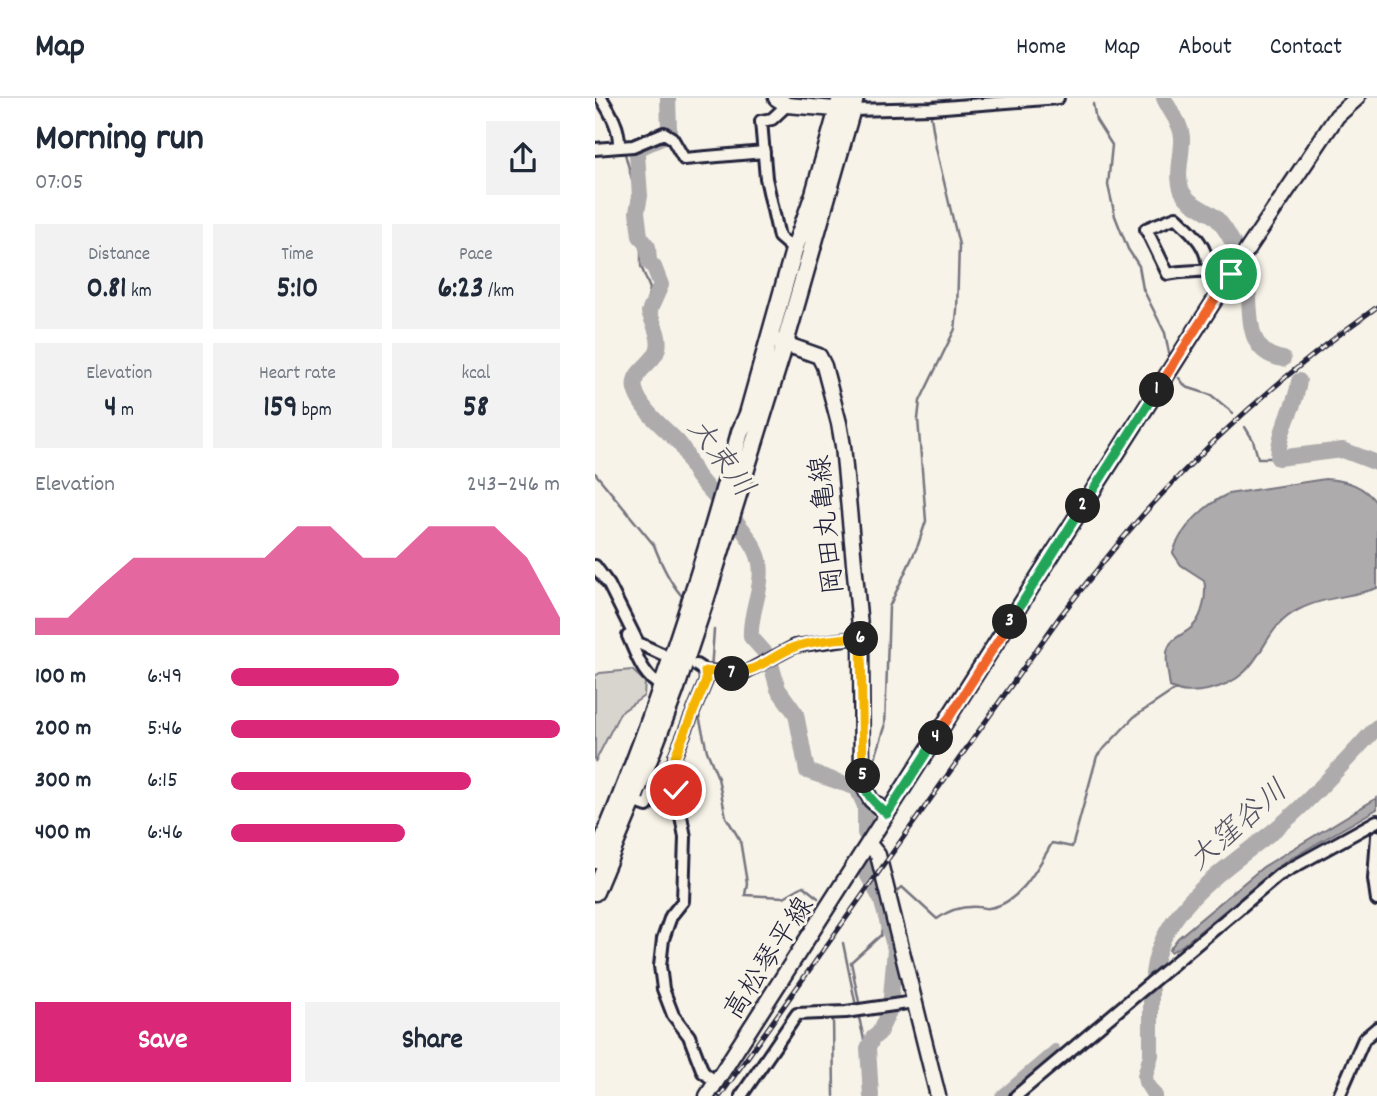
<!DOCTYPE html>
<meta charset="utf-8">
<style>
body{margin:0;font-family:Dekko,"Klee One",sans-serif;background:#f2f2f3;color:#1f2937;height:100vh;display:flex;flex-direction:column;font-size:26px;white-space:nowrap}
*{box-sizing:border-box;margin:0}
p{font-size:23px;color:#747a83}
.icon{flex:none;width:38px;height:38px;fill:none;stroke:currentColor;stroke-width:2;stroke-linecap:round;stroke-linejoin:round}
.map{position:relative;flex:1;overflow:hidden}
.panel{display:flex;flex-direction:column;background:#fff;width:595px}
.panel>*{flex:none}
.pin{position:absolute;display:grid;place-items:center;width:60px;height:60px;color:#fff;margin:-30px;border:4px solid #fff;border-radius:50%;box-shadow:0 2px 7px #0007}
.km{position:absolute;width:35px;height:35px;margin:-18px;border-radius:50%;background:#222;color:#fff;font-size:19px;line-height:35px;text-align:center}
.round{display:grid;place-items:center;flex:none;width:74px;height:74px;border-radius:0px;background:#f2f2f3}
.headline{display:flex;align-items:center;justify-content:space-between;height:119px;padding:0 35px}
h1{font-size:38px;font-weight:700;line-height:52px}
.metrics{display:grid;grid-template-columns:repeat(3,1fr);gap:10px;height:119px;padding:7px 35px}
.metrics div{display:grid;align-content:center;border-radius:0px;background:#f2f2f3;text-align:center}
.metrics b{font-size:30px;font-weight:700}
.metrics small{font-size:19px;font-weight:400}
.metrics p{font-size:19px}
.chart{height:196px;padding:14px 35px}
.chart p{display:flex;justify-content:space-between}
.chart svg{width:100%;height:126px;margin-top:7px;fill:#db2777;opacity:.7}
.primary-button{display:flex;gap:14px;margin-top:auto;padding:14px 35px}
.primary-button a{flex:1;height:80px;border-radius:0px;background:#db2777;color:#fff;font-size:28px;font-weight:700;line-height:80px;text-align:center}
.primary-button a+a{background:#f2f2f3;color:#1f2937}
ul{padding:0 35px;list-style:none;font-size:23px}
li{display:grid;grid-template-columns:112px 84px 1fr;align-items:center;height:52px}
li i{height:18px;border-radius:9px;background:#db2777}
header{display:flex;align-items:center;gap:42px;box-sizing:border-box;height:98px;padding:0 35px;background:#fff;border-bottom:2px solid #e0e1e3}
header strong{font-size:33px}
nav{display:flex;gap:38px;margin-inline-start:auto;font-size:24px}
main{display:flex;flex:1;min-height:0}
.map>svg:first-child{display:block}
.green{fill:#d8d5cf;stroke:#7d7c85;stroke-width:2}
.water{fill:#aeabad;stroke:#76747f;stroke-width:2}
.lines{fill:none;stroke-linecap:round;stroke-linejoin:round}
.stream{stroke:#76747f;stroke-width:2.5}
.canal{stroke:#aeabad;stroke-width:10}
.river{stroke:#aeabad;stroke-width:16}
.minor-casing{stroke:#22223b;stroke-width:16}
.major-casing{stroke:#22223b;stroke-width:19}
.highway-casing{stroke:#22223b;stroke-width:21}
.minor{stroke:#f7f3e8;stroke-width:10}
.major{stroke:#f7f3e8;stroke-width:14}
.highway{stroke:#f7f3e8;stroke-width:16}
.rail-casing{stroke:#22223b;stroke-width:5}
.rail{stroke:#f7f3e8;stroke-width:2.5;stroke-dasharray:8;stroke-linecap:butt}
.split-1-casing{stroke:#fff;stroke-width:14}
.split-2-casing{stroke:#fff;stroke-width:14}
.split-3-casing{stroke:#fff;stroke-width:14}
.split-4-casing{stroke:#fff;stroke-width:14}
.split-5-casing{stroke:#fff;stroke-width:14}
.split-6-casing{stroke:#fff;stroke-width:14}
.split-7-casing{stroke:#fff;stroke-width:14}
.split-8-casing{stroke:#fff;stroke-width:14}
.split-1{stroke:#f0652b;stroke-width:9}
.split-2{stroke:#22a559;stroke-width:9}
.split-3{stroke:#22a559;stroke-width:9}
.split-4{stroke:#f0652b;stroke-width:9}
.split-5{stroke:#22a559;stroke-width:9}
.split-6{stroke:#f5b400;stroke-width:9}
.split-7{stroke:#f5b400;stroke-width:9}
.split-8{stroke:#f5b400;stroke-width:9}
.labels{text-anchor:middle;stroke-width:6;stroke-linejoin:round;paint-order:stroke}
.street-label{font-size:28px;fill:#22223b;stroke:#f7f3e8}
.water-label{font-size:30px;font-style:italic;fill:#535263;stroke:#f7f3e8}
</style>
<header>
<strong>Map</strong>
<nav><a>Home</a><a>Map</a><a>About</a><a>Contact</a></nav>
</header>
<main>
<section class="panel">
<div class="headline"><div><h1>Morning run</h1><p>07:05</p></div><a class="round"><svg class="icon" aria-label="share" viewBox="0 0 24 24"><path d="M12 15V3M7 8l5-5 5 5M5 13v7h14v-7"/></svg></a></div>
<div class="metrics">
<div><p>Distance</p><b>0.81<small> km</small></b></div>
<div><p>Time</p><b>5:10</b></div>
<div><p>Pace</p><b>6:23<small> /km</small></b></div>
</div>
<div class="metrics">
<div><p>Elevation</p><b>4<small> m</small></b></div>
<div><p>Heart rate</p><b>159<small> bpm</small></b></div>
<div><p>kcal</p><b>58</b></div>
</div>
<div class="chart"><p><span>Elevation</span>243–246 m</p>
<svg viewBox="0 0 160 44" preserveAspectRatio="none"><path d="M0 44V38L10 38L20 27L30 17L40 17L50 17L60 17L70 17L80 6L90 6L100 17L110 17L120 6L130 6L140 6L150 17L160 38V44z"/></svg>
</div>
<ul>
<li><b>100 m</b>6:49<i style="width:51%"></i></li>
<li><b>200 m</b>5:46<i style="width:100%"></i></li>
<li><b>300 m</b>6:15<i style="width:73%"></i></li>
<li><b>400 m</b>6:46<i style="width:53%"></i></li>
</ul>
<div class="primary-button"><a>Save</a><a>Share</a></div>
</section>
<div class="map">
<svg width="782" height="998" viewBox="0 0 782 998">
<rect width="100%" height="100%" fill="#f7f3e8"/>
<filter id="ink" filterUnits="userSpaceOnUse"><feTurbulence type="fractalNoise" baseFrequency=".0143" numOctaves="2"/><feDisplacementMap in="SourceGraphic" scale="14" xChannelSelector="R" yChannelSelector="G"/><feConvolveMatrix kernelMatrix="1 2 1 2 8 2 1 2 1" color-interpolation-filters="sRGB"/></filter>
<g filter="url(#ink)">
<!-- green -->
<path class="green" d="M37,572L50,584L49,598L25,615L0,664V578L5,575Z"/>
<!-- water -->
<path class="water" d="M730,381C752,382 770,388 782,406V490C757,499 728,499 703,512C661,533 672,580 612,592C598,594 589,596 575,589C574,578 569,561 573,550C576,540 590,536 597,529C608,519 612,496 609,482L586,467L578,455C585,430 611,406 633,396Z
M782,700V711L690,764L588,847L576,854L574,852L583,840L668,769Z"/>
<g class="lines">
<!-- stream -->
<path class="stream" d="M16,6L23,17L25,25
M498,6L501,22L517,47L513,87L520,118L533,151L544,168L548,191L570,235L574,255
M29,52L39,89L37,115L46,153V168L55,191L50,210L52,216L56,220
M584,280L591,289L616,297L638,315
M650,329L658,342L663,360H683
M0,375L59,447C65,463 75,484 86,497
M116,572L119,532
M103,614L112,653L123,680L131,719L145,742L152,785L150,797L189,799L208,788L223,800
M273,682L290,629L294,509L323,447L331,423L323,321L325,303L360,231L362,213L364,147L341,50L335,12
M298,797L307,789L342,821C354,812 368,808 383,809C390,809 388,811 394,810C425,806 443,769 457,745L477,749L502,658L539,619L581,591
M248,845L261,908
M262,907L264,904L256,864L286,837L287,831L284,812L289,805
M263,915L270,946L273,998
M239,998L238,919H240"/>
<!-- canal -->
<path class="canal" d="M405,998L460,951"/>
<!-- river -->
<path class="river" d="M73,0L74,31L67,40L44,50L42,56L45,98L42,114L45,138L53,149L54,164L59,169L66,187L54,214C58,225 66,239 63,250C60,266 36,272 40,291C45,312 70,330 84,345C92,354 95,368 102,378C119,400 161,439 165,465C169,490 154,515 156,539L174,559L183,591L201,616L212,673L262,690L270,708V735
M569,0C574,13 586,24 587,39C588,56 580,77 587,93C593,106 610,111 620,119C632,130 647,161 651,176C659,208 645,254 688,261
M704,283C701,311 684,327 683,360L748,352L782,365
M272,763L271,774L286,801L300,851L295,911L284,935L278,940L273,950L276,998
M558,876C566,803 646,763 696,718C726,691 754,659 782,629
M556,892V957L550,978L551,984L560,998"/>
<defs>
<path id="minor" d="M6,0C16,15 25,31 24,49
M192,7L177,21L166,23L171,80L184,139L199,152
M257,12L337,10L463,0
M0,51L38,48L69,35L77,40L89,61L169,54
M613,173C614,149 598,135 581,119L551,131L573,176C593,171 614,176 631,167L640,170
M0,468L14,487L43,545L67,556
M33,538C42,558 48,579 68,589
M101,567L110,573L149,575L200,548L266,539
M110,573L111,583L80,658L81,692L90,739L88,803L76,818L68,841L65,868L68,891L78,917L94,938L108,974L121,984
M38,703L52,708L63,678L78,665
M782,738L779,781L782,802
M146,998L202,916L251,914L319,904
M421,998L684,777L782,723
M744,998L769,941L782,930"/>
<path id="major" d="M181,0L192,7L252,12
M179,242L224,258L229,268L244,325L248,348L266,539L267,685L276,702L292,716
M274,746L283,757L343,998
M112,998L642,167L742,18L762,0"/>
<path id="highway" d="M0,762C59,622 106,480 145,334L153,316L199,152L219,96L246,0
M0,794L38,703L80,593L110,503L190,245L260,0"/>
</defs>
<!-- minor casing -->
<use href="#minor" class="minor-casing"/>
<!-- major casing -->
<use href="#major" class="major-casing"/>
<!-- highway casing -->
<use href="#highway" class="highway-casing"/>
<!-- minor -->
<use href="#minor" class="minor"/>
<!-- major -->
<use href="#major" class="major"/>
<!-- highway -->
<use href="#highway" class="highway"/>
<defs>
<path id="rail" d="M125,998L466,517C495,481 523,444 554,410C622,335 699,268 782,209"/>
</defs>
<!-- rail casing -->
<use href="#rail" class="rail-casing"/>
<!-- rail -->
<use href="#rail" class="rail"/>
</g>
</g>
<g class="lines" filter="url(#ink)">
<defs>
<path id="split-1" d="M562,292L636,176"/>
<path id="split-2" d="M488,408L562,292"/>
<path id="split-3" d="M415,524L488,408"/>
<path id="split-4" d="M341,640L415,524"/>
<path id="split-5" d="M268,678C268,696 280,705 292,716L341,640"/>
<path id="split-6" d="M266,541L268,678"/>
<path id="split-7" d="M137,576C161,574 176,559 197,550C211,544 254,538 266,541"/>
<path id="split-8" d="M81,692L80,658L111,583L110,573L137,576"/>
</defs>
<!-- split-1 casing -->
<use href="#split-1" class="split-1-casing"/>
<!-- split-2 casing -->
<use href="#split-2" class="split-2-casing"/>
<!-- split-3 casing -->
<use href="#split-3" class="split-3-casing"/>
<!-- split-4 casing -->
<use href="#split-4" class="split-4-casing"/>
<!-- split-5 casing -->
<use href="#split-5" class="split-5-casing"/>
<!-- split-6 casing -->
<use href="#split-6" class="split-6-casing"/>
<!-- split-7 casing -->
<use href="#split-7" class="split-7-casing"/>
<!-- split-8 casing -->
<use href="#split-8" class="split-8-casing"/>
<!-- split-1 -->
<use href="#split-1" class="split-1"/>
<!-- split-2 -->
<use href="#split-2" class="split-2"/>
<!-- split-3 -->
<use href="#split-3" class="split-3"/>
<!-- split-4 -->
<use href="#split-4" class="split-4"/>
<!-- split-5 -->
<use href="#split-5" class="split-5"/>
<!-- split-6 -->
<use href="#split-6" class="split-6"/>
<!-- split-7 -->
<use href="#split-7" class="split-7"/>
<!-- split-8 -->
<use href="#split-8" class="split-8"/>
</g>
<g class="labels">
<!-- street labels -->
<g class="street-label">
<text transform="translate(230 427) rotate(-96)" y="10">岡田丸亀線</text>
<text transform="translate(172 859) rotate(-57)" y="10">高松琴平線</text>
</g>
<!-- water labels -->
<g class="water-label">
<text transform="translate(127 359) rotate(53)" y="10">大束川</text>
<text transform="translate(642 726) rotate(-41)" y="10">大窪谷川</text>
</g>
</g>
</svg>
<div class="pin" style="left:636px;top:176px;background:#1e9e55"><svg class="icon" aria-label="arrive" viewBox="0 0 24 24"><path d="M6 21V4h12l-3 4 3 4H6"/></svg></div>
<div class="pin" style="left:81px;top:692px;background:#d93025"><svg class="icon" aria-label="check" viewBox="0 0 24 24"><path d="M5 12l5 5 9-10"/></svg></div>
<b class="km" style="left:562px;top:292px">1</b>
<b class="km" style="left:488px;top:408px">2</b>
<b class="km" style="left:415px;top:524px">3</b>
<b class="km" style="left:341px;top:640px">4</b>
<b class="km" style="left:268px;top:678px">5</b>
<b class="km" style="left:266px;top:541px">6</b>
<b class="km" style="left:137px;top:576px">7</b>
</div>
</main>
